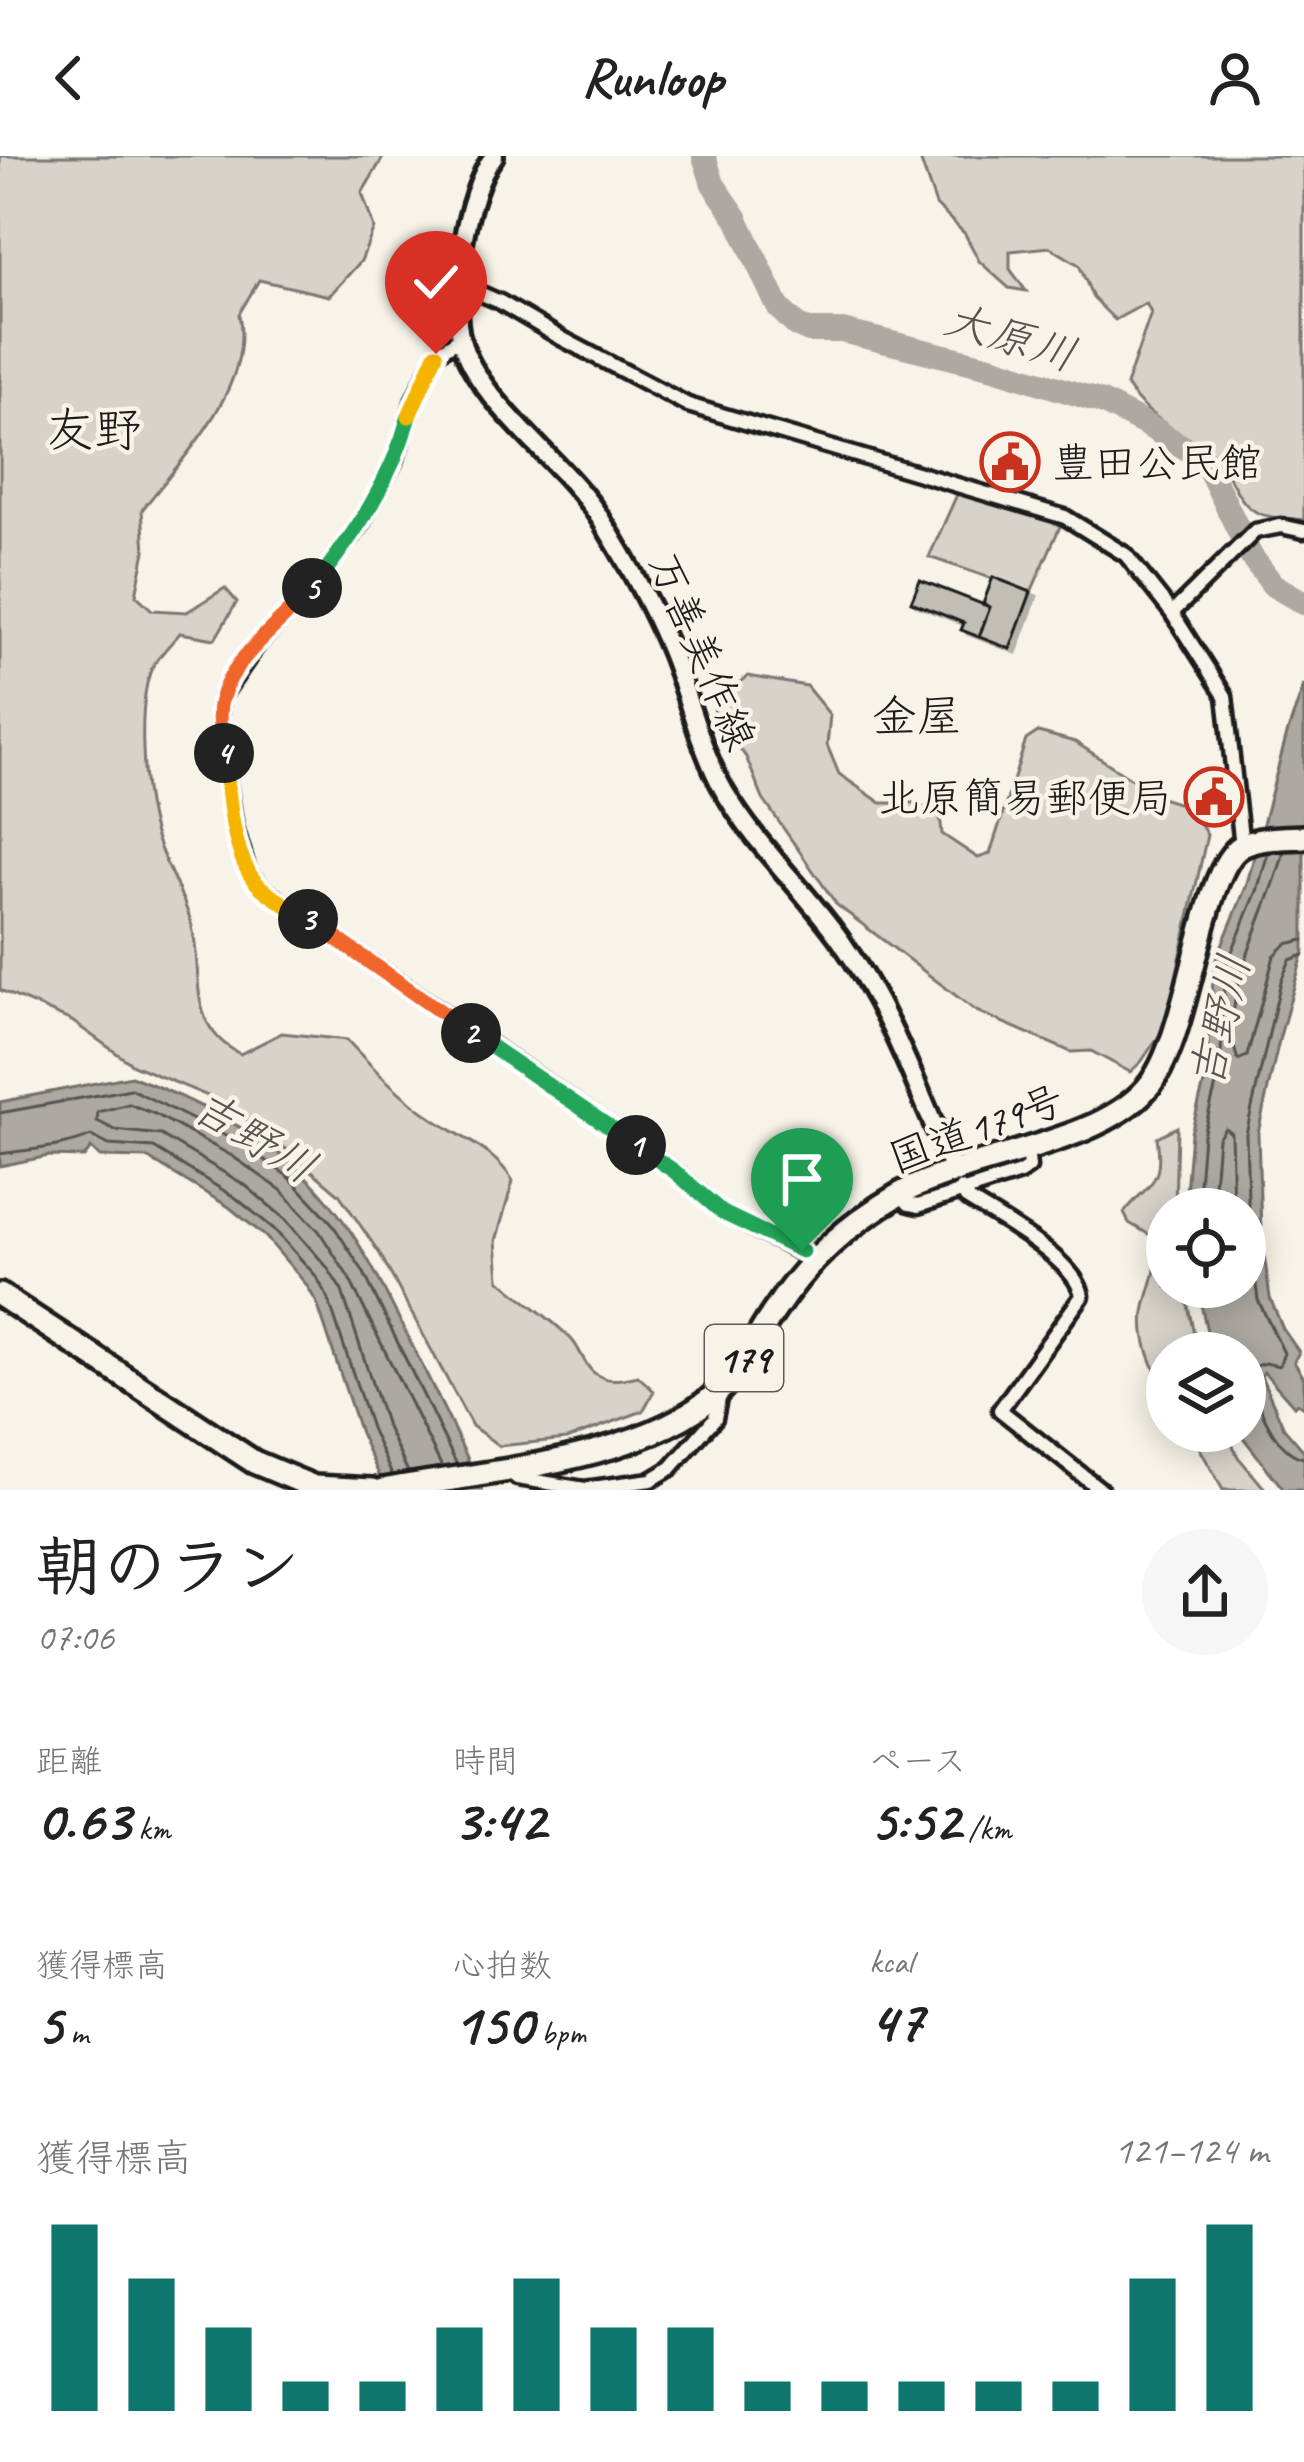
<!DOCTYPE html>
<html lang="ja">
<meta charset="utf-8">
<style>
body{margin:0;font-family:Caveat,"Klee One",sans-serif;background:#f6f6f6;color:#222;height:100vh;display:flex;flex-direction:column;font-size:45px;white-space:nowrap}
*{box-sizing:border-box;margin:0}
p{font-size:39px;color:#767676}
.icon{flex:none;width:66px;height:66px;fill:none;stroke:currentColor;stroke-width:2;stroke-linecap:round;stroke-linejoin:round}
.map{position:relative;height:1334px;overflow:hidden}
.sheet{display:flex;flex-direction:column;background:#fff;flex:1}
.sheet>*{flex:none}
.controls{position:absolute;left:1146px;top:1032px;display:grid;gap:24px}
.controls a{display:grid;place-items:center;width:120px;height:120px;border-radius:50%;background:#fff;box-shadow:0 6px 30px #0003;font-size:60px}
.pin{position:absolute;display:grid;place-items:center;width:102px;height:102px;color:#fff;margin:-123px -51px;border-radius:50% 50% 50% 0;rotate:-45deg;box-shadow:0 0 12px #0007}
.pin .icon{rotate:45deg}
.km{position:absolute;width:60px;height:60px;margin:-30px;border-radius:50%;background:#222;color:#fff;font-size:33px;line-height:60px;text-align:center}
.round{display:grid;place-items:center;flex:none;width:126px;height:126px;border-radius:63px;background:#f6f6f6}
.head{display:flex;align-items:center;justify-content:space-between;height:204px;padding:0 36px}
h1{font-size:66px;font-weight:700;line-height:90px}
.figures{display:grid;grid-template-columns:repeat(3,1fr);gap:18px;height:204px;padding:12px 36px}
.figures div{display:grid;align-content:center}
.figures b{font-size:60px;font-weight:700}
.figures small{font-size:33px;font-weight:400}
.figures p{font-size:33px}
.chart{height:336px;padding:24px 36px}
.chart p{display:flex;justify-content:space-between}
.chart svg{width:100%;height:216px;margin-top:12px;stroke:#0f766e;stroke-width:6}
header{display:flex;justify-content:space-between;align-items:center;height:156px;padding:0 36px;background:#fff;font-size:54px;font-weight:700}
.map>svg:first-child{display:block}
.green{fill:#d7d3cb;stroke:#7a7874;stroke-width:3}
.water{fill:#aca9a2;stroke:#72716c;stroke-width:3}
.lines{fill:none;stroke-linecap:round;stroke-linejoin:round}
.shore{stroke:#565452;stroke-width:3}
.river{stroke:#aca9a2;stroke-width:24}
.building{fill:#c0beb5;stroke:#1c1c1c;stroke-width:3;filter:url(#shadow)}
.street-casing{stroke:#1c1c1c;stroke-width:21}
.secondary-casing{stroke:#1c1c1c;stroke-width:26}
.highway-casing{stroke:#1c1c1c;stroke-width:30}
.street{stroke:#f7f3e8;stroke-width:12}
.secondary{stroke:#f7f3e8;stroke-width:16}
.highway{stroke:#f7f3e8;stroke-width:21}
.split-1-casing{stroke:#fff;stroke-width:24}
.split-2-casing{stroke:#fff;stroke-width:24}
.split-3-casing{stroke:#fff;stroke-width:24}
.split-4-casing{stroke:#fff;stroke-width:24}
.split-5-casing{stroke:#fff;stroke-width:24}
.split-6-casing{stroke:#fff;stroke-width:24}
.split-7-casing{stroke:#fff;stroke-width:24}
.split-1{stroke:#22a559;stroke-width:15}
.split-2{stroke:#22a559;stroke-width:15}
.split-3{stroke:#f0652b;stroke-width:15}
.split-4{stroke:#f5b400;stroke-width:15}
.split-5{stroke:#f0652b;stroke-width:15}
.split-6{stroke:#22a559;stroke-width:15}
.split-7{stroke:#f5b400;stroke-width:15}
.labels{text-anchor:middle;stroke-width:9;stroke-linejoin:round;paint-order:stroke}
.shield{fill:#f7f3e8;stroke:#5e5c59;stroke-width:3}
.shield-label{font-size:39px;font-weight:bold;fill:#1c1c1c}
.poi-label{font-size:42px;fill:#1c1c1c;stroke:#f7f3e8;text-anchor:start}
.street-label{font-size:42px;fill:#1c1c1c;stroke:#f7f3e8}
.water-label{font-size:45px;font-style:italic;fill:#565452;stroke:#f7f3e8}
.neighbourhood-label{font-size:45px;fill:#1c1c1c;stroke:#f7f3e8}
.quarter-label{font-size:48px;fill:#1c1c1c;stroke:#f7f3e8}
</style>
<header><svg class="icon" aria-label="back" viewBox="0 0 24 24"><path d="M15 5l-7 7 7 7"/></svg>Runloop<svg class="icon" aria-label="person" viewBox="0 0 24 24"><circle cx="12" cy="8" r="4"/><path d="M4 21q1-7 8-7t8 7"/></svg></header>
<div class="map">
<svg width="1304" height="1334" viewBox="0 0 1304 1334">
<defs>
<filter id="shadow"><feDropShadow dx="6" dy="4" stdDeviation="0" flood-color="#0004"/></filter>
</defs>
<rect width="100%" height="100%" fill="#f7f3e8"/>
<filter id="ink" filterUnits="userSpaceOnUse"><feTurbulence type="fractalNoise" baseFrequency=".00833" numOctaves="2"/><feDisplacementMap in="SourceGraphic" scale="24" xChannelSelector="R" yChannelSelector="G"/><feConvolveMatrix kernelMatrix="1 2 1 2 8 2 1 2 1" color-interpolation-filters="sRGB"/></filter>
<g filter="url(#ink)">
<!-- green -->
<path class="green" d="M0,0H384L362,37L374,72L361,105L329,140L259,124L239,158C254,231 184,300 142,354L145,395L136,439L152,454L187,456L225,432L237,446L215,483L180,477C171,488 157,501 151,514C137,550 143,634 153,671C162,707 185,738 193,775C203,824 187,870 240,898L282,877L347,884C373,912 400,940 432,962C461,982 495,994 513,1025L496,1085L499,1123C523,1145 550,1161 572,1184C580,1193 584,1208 593,1216C607,1228 623,1223 638,1220L654,1235L643,1255L567,1283L499,1290L472,1270L380,1098L339,1038L266,976L208,940L133,909L72,865L0,834Z
M919,0H1304V364C1290,362 1271,363 1258,357C1238,347 1236,329 1224,314C1194,278 1150,269 1126,229L1151,157L1146,147L1115,164L1093,142L1079,109L1050,91L1010,95V113L1026,135L1009,132L979,105L965,78L936,49Z
M959,334L1062,366L1031,436L929,401Z
M748,520L806,530L830,559L827,589L839,618L881,647H914L940,657L942,678L978,702L990,698L1026,584L1038,576L1075,586L1161,642L1190,651L1207,679L1165,871L1141,906L1130,916L1091,895L1071,896L976,855L837,749L763,643L746,601L714,558L716,545Z
M1177,971L1175,1053H1167V1131H1184L1198,1197H1167V1238C1154,1213 1140,1185 1144,1156C1150,1124 1160,1117 1155,1082L1129,1067L1124,1057C1150,1024 1164,1030 1157,981Z
M1190,1275H1226L1238,1301L1266,1334H1223Z"/>
<!-- water -->
<path class="water" d="M1304,529V795L1280,880L1258,977L1261,1076L1270,1142L1283,1173L1299,1196L1294,1206L1304,1222V1251L1297,1247L1294,1250L1264,1216L1261,1220L1284,1272L1304,1295V1334H1284L1238,1275H1245V1197H1212L1197,1131H1245V1053H1185V1048L1191,977L1208,912V874L1215,806L1246,731L1287,578Z
M131,920C188,942 255,973 300,1015C356,1067 384,1134 418,1201C440,1245 462,1289 482,1334H386L360,1277L317,1147L306,1128L265,1080L229,1051L148,1002L100,1001L91,992L84,1001L49,1000L0,1010V946Z"/>
<g class="lines">
<!-- shore -->
<path class="shore" d="M1284,695C1270,754 1215,845 1238,904L1247,900L1274,800L1286,788L1304,784
M1304,799L1290,804L1281,825L1246,978L1249,1076L1258,1144L1284,1197L1279,1210L1265,1207L1256,1210L1250,1225C1259,1250 1275,1297 1304,1302
M0,957L131,933L240,987L289,1021L331,1066L363,1115L457,1309
M0,998C30,993 64,992 91,980L109,989L154,992L236,1042L274,1073L316,1120L328,1142L371,1272L392,1319
M1197,1053L1203,979L1220,914L1226,810L1257,735L1268,697
M1212,1053L1218,982L1225,972L1231,977L1233,1053
M408,1316L385,1267L342,1135L327,1111L285,1063L245,1029L161,979L115,974L97,965L98,956L129,948L155,958L232,1000L281,1034L319,1075L349,1122L442,1311"/>
<!-- river -->
<path class="river" d="M704,0L713,28L736,61L778,151L796,169L809,175H842L994,212L1102,246L1143,267L1204,303L1251,400L1273,429L1304,447"/>
</g>
<!-- building -->
<path class="building" d="M993,421L1031,436L1010,493L979,481L990,451L983,448Z
M920,424L990,451L979,481L961,474L964,467L911,446Z
M1204,626H1223L1224,649H1205Z"/>
<g class="lines">
<defs>
<path id="street" d="M459,128L500,146L561,182L688,249L1065,361L1126,399L1172,457L1225,540L1242,690
M460,182L436,198L414,243L396,303L361,368L307,438L258,488L221,542L219,568L235,671L249,717L262,732L675,1015L723,1057L813,1103
M1172,457L1255,375L1281,370L1304,375
M961,1033L966,1042C997,1062 1077,1104 1082,1140L1000,1254L1101,1334
M900,1038L909,1048L918,1050L1020,1017L1029,1011L1027,992
M508,1314L517,1322L585,1333L651,1324L671,1312L715,1262L721,1233"/>
<path id="secondary" d="M494,0C466,35 449,141 461,184C477,246 564,305 600,362C627,405 653,451 672,499C689,543 701,594 724,635C756,690 804,733 841,785C890,854 919,937 953,1014"/>
<path id="highway" d="M0,1139L254,1306L314,1331L373,1334
M383,1334C481,1316 645,1305 718,1236C742,1213 756,1181 775,1154C808,1104 848,1068 900,1038C972,998 1097,990 1147,932C1191,883 1200,713 1242,690C1260,681 1284,682 1304,681"/>
</defs>
<!-- street casing -->
<use href="#street" class="street-casing"/>
<!-- secondary casing -->
<use href="#secondary" class="secondary-casing"/>
<!-- highway casing -->
<use href="#highway" class="highway-casing"/>
<!-- street -->
<use href="#street" class="street"/>
<!-- secondary -->
<use href="#secondary" class="secondary"/>
<!-- highway -->
<use href="#highway" class="highway"/>
</g>
</g>
<g class="lines" filter="url(#ink)">
<defs>
<path id="split-1" d="M636,989L674,1015L723,1057L802,1095"/>
<path id="split-2" d="M471,877L636,989"/>
<path id="split-3" d="M308,763L471,877"/>
<path id="split-4" d="M224,597C229,634 230,684 249,717C260,737 290,750 308,763"/>
<path id="split-5" d="M224,597C221,579 216,558 222,541C235,497 284,466 312,432"/>
<path id="split-6" d="M312,432C354,379 391,327 409,260"/>
<path id="split-7" d="M409,260L436,198"/>
</defs>
<!-- split-1 casing -->
<use href="#split-1" class="split-1-casing"/>
<!-- split-2 casing -->
<use href="#split-2" class="split-2-casing"/>
<!-- split-3 casing -->
<use href="#split-3" class="split-3-casing"/>
<!-- split-4 casing -->
<use href="#split-4" class="split-4-casing"/>
<!-- split-5 casing -->
<use href="#split-5" class="split-5-casing"/>
<!-- split-6 casing -->
<use href="#split-6" class="split-6-casing"/>
<!-- split-7 casing -->
<use href="#split-7" class="split-7-casing"/>
<!-- split-1 -->
<use href="#split-1" class="split-1"/>
<!-- split-2 -->
<use href="#split-2" class="split-2"/>
<!-- split-3 -->
<use href="#split-3" class="split-3"/>
<!-- split-4 -->
<use href="#split-4" class="split-4"/>
<!-- split-5 -->
<use href="#split-5" class="split-5"/>
<!-- split-6 -->
<use href="#split-6" class="split-6"/>
<!-- split-7 -->
<use href="#split-7" class="split-7"/>
</g>
<!-- icons -->
<defs>
<symbol id="civic-ring" viewBox="-11 -11 22 22"><circle r="9.5" fill="#f7f3e8" stroke="#c8321e" stroke-width="1.5"/><path d="M-.6-6.5H3V-4.5H.6V-3L4-1V1h2V6H-6V1h2V-1L-.6-3ZM-1.2 2.5V6h2.4V2.5Z" fill="#c8321e"/></symbol>
</defs>
<g fill-rule="evenodd">
<use href="#civic-ring" x="977" y="273" width="66" height="66"/>
<use href="#civic-ring" x="1181" y="608" width="66" height="66"/>
</g>
<g class="labels">
<!-- shield labels -->
<rect class="shield" x="705" y="1169" width="78" height="66" rx="9"/>
<g class="shield-label">
<text x="744" y="1216">179</text>
</g>
<!-- poi labels -->
<g class="poi-label">
<text x="1052" y="321">豊田公民館</text>
<text x="1172" y="656" text-anchor="end">北原簡易郵便局</text>
</g>
<!-- street labels -->
<g class="street-label">
<text transform="translate(703 495) rotate(67)" y="15">万善美作線</text>
<text transform="translate(976 972) rotate(-20)" y="15">国道179号</text>
</g>
<!-- water labels -->
<g class="water-label">
<text transform="translate(1011 180) rotate(17)" y="16">大原川</text>
<text transform="translate(1219 865) rotate(-77)" y="16">吉野川</text>
<text transform="translate(255 980) rotate(31)" y="16">吉野川</text>
</g>
<!-- neighbourhood labels -->
<g class="neighbourhood-label">
<text x="917" y="575">金屋</text>
</g>
<!-- quarter labels -->
<g class="quarter-label">
<text x="94" y="290">友野</text>
</g>
</g>
</svg>
<div class="controls">
<a><svg class="icon" aria-label="locate" viewBox="0 0 24 24"><circle cx="12" cy="12" r="6"/><path d="M12 2v4M12 18v4M2 12h4M18 12h4"/></svg></a>
<a><svg class="icon" aria-label="layers" viewBox="0 0 24 24"><path d="M12 4l9 5-9 5-9-5zM3 14l9 5 9-5"/></svg></a>
</div>
<div class="pin" style="left:802px;top:1095px;background:#1e9e55"><svg class="icon" aria-label="arrive" viewBox="0 0 24 24"><path d="M6 21V4h12l-3 4 3 4H6"/></svg></div>
<div class="pin" style="left:436px;top:198px;background:#d93025"><svg class="icon" aria-label="check" viewBox="0 0 24 24"><path d="M5 12l5 5 9-10"/></svg></div>
<b class="km" style="left:636px;top:989px">1</b>
<b class="km" style="left:471px;top:877px">2</b>
<b class="km" style="left:308px;top:763px">3</b>
<b class="km" style="left:224px;top:597px">4</b>
<b class="km" style="left:312px;top:432px">5</b>
</div>
<section class="sheet">
<div class="head"><div><h1>朝のラン</h1><p>07:06</p></div><a class="round"><svg class="icon" aria-label="share" viewBox="0 0 24 24"><path d="M12 15V3M7 8l5-5 5 5M5 13v7h14v-7"/></svg></a></div>
<div class="figures">
<div><p>距離</p><b>0.63<small> km</small></b></div>
<div><p>時間</p><b>3:42</b></div>
<div><p>ペース</p><b>5:52<small> /km</small></b></div>
</div>
<div class="figures">
<div><p>獲得標高</p><b>5<small> m</small></b></div>
<div><p>心拍数</p><b>150<small> bpm</small></b></div>
<div><p>kcal</p><b>47</b></div>
</div>
<div class="chart"><p><span>獲得標高</span>121–124 m</p>
<svg viewBox="0 0 160 44" preserveAspectRatio="none"><path d="M5 44V6M15 44V17M25 44V27M35 44V38M45 44V38M55 44V27M65 44V17M75 44V27M85 44V27M95 44V38M105 44V38M115 44V38M125 44V38M135 44V38M145 44V17M155 44V6"/></svg>
</div>
</section>
